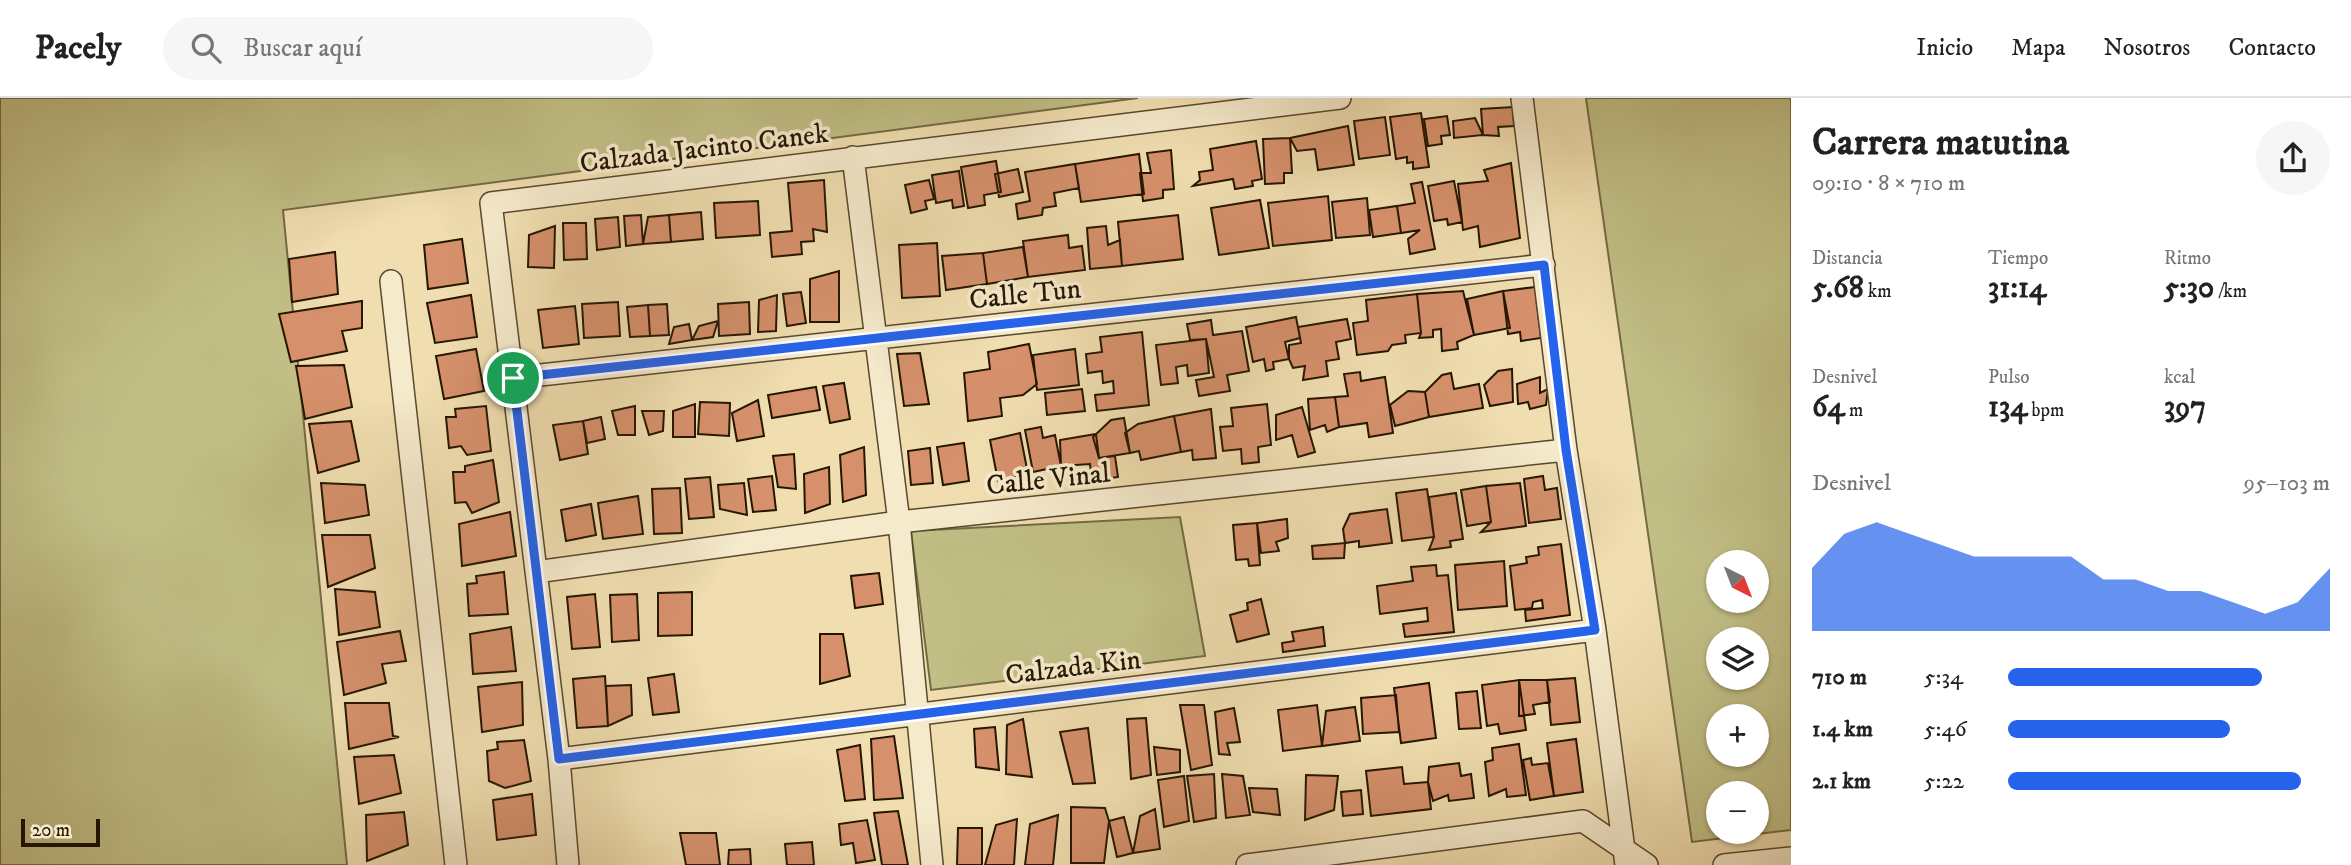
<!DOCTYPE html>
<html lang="es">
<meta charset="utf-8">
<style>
body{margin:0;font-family:"IM FELL DW Pica",serif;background:#f6f6f6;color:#222;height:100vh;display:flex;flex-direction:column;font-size:26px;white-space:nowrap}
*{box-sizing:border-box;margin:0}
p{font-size:23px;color:#767676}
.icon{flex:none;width:38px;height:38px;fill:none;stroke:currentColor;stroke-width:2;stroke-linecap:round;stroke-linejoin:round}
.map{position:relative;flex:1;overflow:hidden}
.drawer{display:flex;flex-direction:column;background:#fff;width:560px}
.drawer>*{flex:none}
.needle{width:46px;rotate:138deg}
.tools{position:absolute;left:1706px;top:452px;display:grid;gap:14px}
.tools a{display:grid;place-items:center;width:63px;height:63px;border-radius:50%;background:#fff;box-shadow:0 2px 5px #0004;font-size:35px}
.scale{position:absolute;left:21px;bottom:18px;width:79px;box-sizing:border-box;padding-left:7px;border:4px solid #261601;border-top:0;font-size:19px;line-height:24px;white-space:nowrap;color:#261601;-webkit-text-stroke:5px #f5eacc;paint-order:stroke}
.pin{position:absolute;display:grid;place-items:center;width:60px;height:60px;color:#fff;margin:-30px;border:4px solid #fff;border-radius:50%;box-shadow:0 2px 7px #0007}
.round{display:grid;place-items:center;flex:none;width:74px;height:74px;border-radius:37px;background:#f6f6f6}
.summary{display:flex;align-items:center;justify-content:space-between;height:119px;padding:0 21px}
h1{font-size:38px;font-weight:700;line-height:52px}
.stats{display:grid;grid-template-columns:repeat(3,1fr);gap:10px;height:119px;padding:7px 21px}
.stats div{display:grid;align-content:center}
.stats b{font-size:30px;font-weight:700}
.stats small{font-size:19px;font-weight:400}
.stats p{font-size:19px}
.chart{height:196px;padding:14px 21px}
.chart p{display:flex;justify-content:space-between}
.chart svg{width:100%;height:126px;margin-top:7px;fill:#2563eb;opacity:.7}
ul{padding:0 21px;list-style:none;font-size:23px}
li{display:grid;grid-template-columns:112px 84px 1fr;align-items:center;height:52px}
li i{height:18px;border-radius:9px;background:#2563eb}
header{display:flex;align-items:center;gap:42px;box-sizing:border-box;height:98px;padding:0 35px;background:#fff;border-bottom:2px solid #e0e0e0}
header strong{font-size:33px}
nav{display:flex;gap:38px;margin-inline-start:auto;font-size:24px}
.search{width:490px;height:63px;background:#f6f6f6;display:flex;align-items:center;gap:18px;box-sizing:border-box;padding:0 24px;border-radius:38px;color:#767676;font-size:26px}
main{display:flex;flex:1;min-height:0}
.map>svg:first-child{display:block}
.green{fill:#c1bf86;stroke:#746a44;stroke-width:2;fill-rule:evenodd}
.building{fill:#d6916c;stroke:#261601;stroke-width:2}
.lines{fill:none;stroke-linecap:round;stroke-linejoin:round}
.street-casing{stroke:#58482d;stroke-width:24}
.street{stroke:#f5eacc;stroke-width:21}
.route-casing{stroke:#fff;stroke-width:14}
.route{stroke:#2563eb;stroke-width:9}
.labels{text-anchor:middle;stroke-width:7;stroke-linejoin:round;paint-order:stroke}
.street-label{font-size:28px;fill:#261601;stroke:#f5eacc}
</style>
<header>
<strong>Pacely</strong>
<div class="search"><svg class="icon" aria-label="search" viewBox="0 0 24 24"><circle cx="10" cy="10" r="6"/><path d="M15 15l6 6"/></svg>Buscar aquí</div>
<nav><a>Inicio</a><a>Mapa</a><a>Nosotros</a><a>Contacto</a></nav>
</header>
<main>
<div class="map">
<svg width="1791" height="767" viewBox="0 0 1791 767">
<rect width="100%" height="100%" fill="#f0deb0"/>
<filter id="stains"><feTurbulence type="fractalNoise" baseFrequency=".00286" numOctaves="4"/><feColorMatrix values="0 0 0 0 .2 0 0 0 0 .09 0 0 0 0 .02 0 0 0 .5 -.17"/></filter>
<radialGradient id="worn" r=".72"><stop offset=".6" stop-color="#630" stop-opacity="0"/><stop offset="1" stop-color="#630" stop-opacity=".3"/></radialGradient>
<!-- green -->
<path class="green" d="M0,0H1138L283,112L347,767H0Z
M1586,0H1791V732L1692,744ZM1718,464H1757V502H1718ZM1718,541H1757V579H1718ZM1718,618H1757V656H1718ZM1718,695H1757V733H1718Z
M1180,419L1205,558L931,592L911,433Z"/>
<!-- building -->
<path class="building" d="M1513,9L1514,28L1498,29L1499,38L1483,37L1481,11Z
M1421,15L1429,69L1413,71V64L1407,65V59L1396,61L1390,19Z
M1447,18L1450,37L1441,38L1442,46L1428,48L1424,21Z
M1385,19L1390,57L1359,61L1354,23Z
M1475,20L1483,37L1454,40L1453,23Z
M1348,28L1354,67L1318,72L1315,51L1297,53L1290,40Z
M1290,40L1292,75H1284V85L1265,86L1263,41Z
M1256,43L1262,81L1252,83L1253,88L1235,91L1233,81L1193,88L1200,82L1199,74L1213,72L1210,51Z
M1171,52L1174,91L1163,92V100L1143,103L1140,75H1151L1147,55Z
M1139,56L1144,96L1081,104L1075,66Z
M996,63L1001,94L984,97L985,107L968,110L961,69Z
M1511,65L1520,140L1480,149L1478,128L1463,132L1458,86L1488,83L1484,72Z
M1075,66L1079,90L1054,95L1056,108L1043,110L1042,117L1018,121L1016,106L1030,103L1025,74Z
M1018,71L1023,94L999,99L995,76Z
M959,73L964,108L953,110L952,102L936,105L932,77Z
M824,82L827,134L813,131L814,143L801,144L802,156L772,159L770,135L792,133L788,85Z
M929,82L934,101L925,103L927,111L911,115L905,87Z
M1454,83L1462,124L1448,127L1447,121L1434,123L1428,88Z
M1422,84L1435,151L1410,156L1408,141L1420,132L1401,135L1397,108L1415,105L1411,86Z
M1328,98L1332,142L1273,148L1268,105Z
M1367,100L1370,137L1336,140L1332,104Z
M1260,102L1269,150L1219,157L1211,110Z
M758,103L760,137L716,140L714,105Z
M1397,108L1401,135L1373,139L1369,112Z
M701,114L703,141L671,144L669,117Z
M641,117L643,146L626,148L624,118Z
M669,117L671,144L643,146L648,119Z
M1178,117L1183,161L1122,168L1118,124Z
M618,119L620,149L597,152L595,121Z
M563,125H586L587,161L564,162Z
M555,128L554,170L528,169L529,137Z
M1106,128L1108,147L1120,142L1122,168L1090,171L1087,130Z
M1068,137L1069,150L1082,148L1085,172L1028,179L1023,143Z
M462,141L468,185L428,191L424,147Z
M937,145L940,198L902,200L899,147Z
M1023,149L1028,179L987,186L983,155Z
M335,154L338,196L292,204L289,161Z
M983,155L987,186L946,192L942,158Z
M839,173V224H810V181Z
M1535,189L1541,240L1521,243L1520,234L1508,236L1503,193Z
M1463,193L1474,237L1457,244L1458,251L1442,253L1441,231L1433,232V239L1419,240L1421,235L1417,196Z
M1503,193L1510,230L1474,237L1467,201Z
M801,194L806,225L787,228L783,196Z
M1417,196L1421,235L1405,237L1406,245L1392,247L1388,253L1357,257L1353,225L1368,223L1366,202Z
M471,197L477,239L435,245L427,205Z
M777,197L776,233L758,234L759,202Z
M362,203V230L342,233L347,253L291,264L279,216Z
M618,204L620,238L584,240L582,206Z
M749,204L750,236L719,238L718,206Z
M667,206L669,237L650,238L648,207Z
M648,207L650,238L630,239L627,209Z
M575,208L579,246L543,250L538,212Z
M1296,219L1300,240L1285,244L1289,261L1273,264L1274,271L1266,273L1264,261L1253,264L1246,229Z
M1347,221L1351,241L1336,244L1339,261L1326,263L1328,278L1303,282L1305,268L1293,270L1289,261V247L1301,245L1298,229Z
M1211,222L1213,237L1242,233L1249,273L1227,277L1230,293L1199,298L1196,282L1214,279L1206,241L1190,242L1187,226Z
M718,223L713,239L692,242L699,228Z
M689,226L692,242L669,246L674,229Z
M1142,234L1149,307L1097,313L1095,297L1114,295L1113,283L1103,285L1102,273L1088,275L1086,256L1102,254L1100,239Z
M1206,241L1209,275L1188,278L1187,267L1176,269L1178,285L1161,287L1156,247Z
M1029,246L1037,286L1023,297L1000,300L1002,318L968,323L964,275L990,271L988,254Z
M476,251L484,293L444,301L436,258Z
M1075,251L1079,287L1037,292L1033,257Z
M920,255L929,306L904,308L897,256Z
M344,267L352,309L305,321L296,268Z
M1512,271L1513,304L1490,308L1484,287L1498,273Z
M1360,274L1361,283L1385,279L1393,335L1369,339L1367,325L1339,329L1335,299L1348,298L1344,276Z
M1451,275L1454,291L1479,286L1483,310L1429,319L1425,294L1442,277Z
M1540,279V295L1548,291L1546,307L1530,311L1528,304L1518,306L1517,286Z
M844,285L850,321L830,325L823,288Z
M816,289L820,312L772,320L768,297Z
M1082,291L1085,313L1047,317L1045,295Z
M1408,293L1425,294L1429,319L1395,328L1390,307Z
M1335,299L1339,329L1327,334L1325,327L1310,332L1308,301Z
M758,302L764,338L737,343L732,315Z
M700,304L730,305L729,338L698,336Z
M695,306V339H673V313Z
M1267,306L1271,347L1258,349L1259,364L1242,366L1241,351L1223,353L1220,329L1233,328L1231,310Z
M486,308L491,353L467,357L461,348L449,350L446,319H456L455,311Z
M635,308V337H618L612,313Z
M1302,309L1315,354L1298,359L1292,337L1276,342V317Z
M1211,311L1216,360L1193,362L1192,352L1181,354L1174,318Z
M642,313H664L663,333L649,337Z
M1174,318L1181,354L1141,362L1139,353L1130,355L1125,335L1138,326Z
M601,319L605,341L587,345L583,323Z
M1124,320L1130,355L1099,360L1093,339L1111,322Z
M351,323L359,363L318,375L309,326Z
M583,323L588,356L560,362L553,327Z
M1041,329L1043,340L1055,337L1061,368L1033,374L1025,332Z
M1020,335L1028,376L998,383L990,342Z
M1096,336L1099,360L1115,358L1118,379L1092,383L1090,366L1061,368L1060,342Z
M964,345L969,383L943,387L937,349Z
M864,349L866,397L843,404L840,357Z
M930,350L933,385L911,387L908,353Z
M794,356L796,391L778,389L773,358Z
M493,362L499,404L472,415L466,404L455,405L453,374H465V368Z
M829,369L830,406L805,415L804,376Z
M772,378L776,412L753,414L748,381Z
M1543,378L1545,392L1557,390L1561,421L1529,425L1524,381Z
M710,379L714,419L689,421L685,381Z
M321,385L365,387L369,417L325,425Z
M744,385L747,417L720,411L718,387Z
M1520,385L1526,428L1481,434L1491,424L1486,388Z
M1486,388L1491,424L1467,428L1461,392Z
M680,390L682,435L654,436L652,391Z
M1427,391L1434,439L1402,443L1396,395Z
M1456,395L1463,441L1450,443L1451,449L1429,452L1434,439L1429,399Z
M638,398L643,436L603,441L598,405Z
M591,406L596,437L566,443L561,412Z
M1387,411L1392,445L1359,449V443L1345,445L1343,431L1350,416Z
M510,414L516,458L462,468L459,426Z
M1287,421L1288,440L1276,444L1279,453L1261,455L1257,425Z
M1257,425L1260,467L1249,468L1248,461L1236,462L1233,427Z
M322,437H370L375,470L328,489Z
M1345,445L1344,460L1313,461L1312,448Z
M1561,446L1570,517L1526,523L1525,512L1543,510L1542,502L1533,504L1532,510L1515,512L1510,468L1527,465L1526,459L1539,457L1538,449Z
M1504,463L1507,508L1458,512L1455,467Z
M1436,467L1437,478L1448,477L1454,534L1405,539L1403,526L1428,523L1427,510L1380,516L1377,488L1413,483L1411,469Z
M504,474L508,516L469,518L467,486L477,485L476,478Z
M879,475L883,506L855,510L851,478Z
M335,491L375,494L380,529L339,537Z
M692,494V537L658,538V495Z
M595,496L600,549L572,551L567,499Z
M637,496L639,542L612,544L610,497Z
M1261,501L1269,536L1237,544L1230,517L1248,512L1247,505Z
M511,529L516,573L473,576L470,536Z
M1323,529L1325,548L1283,554L1282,545L1294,543L1292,534Z
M400,533L406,563L382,566L386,585L344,597L337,544Z
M820,536H843L850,578L820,586Z
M674,576L679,614L653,617L648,580Z
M605,578L608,628L577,630L573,581Z
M1575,580L1580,624L1551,627L1547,582Z
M1519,582H1547L1550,604L1533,607L1535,616L1519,618Z
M1519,582L1526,632L1500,636L1498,626L1487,628L1482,587Z
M522,584L523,627L482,634L478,589Z
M1429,585L1436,640L1401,645L1394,590Z
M631,587L632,617L608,628L606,588Z
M1477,593L1481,630L1459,631L1456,595Z
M1396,597L1399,634L1363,636L1361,600Z
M345,605H389L393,638L399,639L349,651Z
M1180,607H1204L1212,667L1191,672Z
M1317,607L1322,648L1283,653L1278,612Z
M1355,609L1360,643L1322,648L1326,613Z
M1234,610L1240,644L1227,645L1230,657L1219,656L1215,614Z
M1146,620L1151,677L1131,681L1127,621Z
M1023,621L1032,679L1006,676L1007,627Z
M995,629L999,672L976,669L974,631Z
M1088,630L1095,685L1073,686L1060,634Z
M894,638L903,700L874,702L871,641Z
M1576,641L1583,694L1554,698L1547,645Z
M524,642L531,683L505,690L489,683L487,653L498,651L497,644Z
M1519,646L1526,697L1507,699L1506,691L1489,698L1485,664L1493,662L1492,650Z
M860,647L865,701L845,703L837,652Z
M1154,649L1180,652V674L1157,677Z
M394,657L401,695L359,706L354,659Z
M1531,660L1532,667L1548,665L1554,698L1530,702L1523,662Z
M1459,665L1461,678L1471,676L1474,700L1449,703L1448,697L1433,703L1428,684L1429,669Z
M1402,669L1404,686L1428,684L1431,711L1371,718L1366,673Z
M1214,676L1216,720L1194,724L1187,678Z
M1222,676L1243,678L1250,717L1226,720Z
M1306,677L1338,678L1334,712L1305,722Z
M1184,678L1189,723L1164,729L1158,682Z
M1249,690L1277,691L1280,717L1253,714Z
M1361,692L1363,716L1343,718L1341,694Z
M532,696L536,737L497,742L493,702Z
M1071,709L1105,710L1109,723L1104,765H1071Z
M1155,711L1160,751L1133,755L1140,718Z
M898,713L908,767H882L874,715Z
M404,714L408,747L367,763L366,717Z
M1058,717L1053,767H1025L1030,726Z
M1124,719L1133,755L1117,759L1109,723Z
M1017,721L1014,767H985L996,727Z
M867,722L875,762L856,765L853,745L841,747L839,726Z
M958,730H982V767H957Z
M680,735H716L720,767H686Z
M812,744L814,767H787L785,746Z
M750,751L751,767H728L729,752Z"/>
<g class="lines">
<defs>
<path id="street" d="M1522,0L1566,352L1595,532L1626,767
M853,59L899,424L932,767
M391,183L456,767
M513,280L1544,167
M536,474L899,424L1566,352
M559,661L1595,532
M568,767L559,661L491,105L1340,0
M1247,767L1583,723L1647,767
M1724,767L1791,760"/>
</defs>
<!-- street casing -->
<use href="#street" class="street-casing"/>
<!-- street -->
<use href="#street" class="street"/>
</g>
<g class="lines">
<defs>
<path id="route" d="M1544,167L1566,352L1595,532L559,661L513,280Z"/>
</defs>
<!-- route casing -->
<use href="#route" class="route-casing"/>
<!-- route -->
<use href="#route" class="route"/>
</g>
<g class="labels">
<!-- street labels -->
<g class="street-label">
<text transform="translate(704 49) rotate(-7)" y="10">Calzada Jacinto Canek</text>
<text transform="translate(1025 195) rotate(-6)" y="10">Calle Tun</text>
<text transform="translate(1048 380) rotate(-6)" y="10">Calle Vinal</text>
<text transform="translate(1073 568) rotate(-7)" y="10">Calzada Kin</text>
</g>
</g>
<rect width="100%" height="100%" filter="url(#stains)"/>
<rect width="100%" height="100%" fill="url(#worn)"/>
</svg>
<div class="tools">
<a><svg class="needle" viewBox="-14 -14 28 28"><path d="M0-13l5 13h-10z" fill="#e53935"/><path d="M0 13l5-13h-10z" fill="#767676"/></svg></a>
<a><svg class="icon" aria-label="layers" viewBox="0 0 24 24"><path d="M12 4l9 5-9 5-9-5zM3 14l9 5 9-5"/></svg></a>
<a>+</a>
<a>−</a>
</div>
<div class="scale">20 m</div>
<div class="pin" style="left:513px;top:280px;background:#1e9e55"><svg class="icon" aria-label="arrive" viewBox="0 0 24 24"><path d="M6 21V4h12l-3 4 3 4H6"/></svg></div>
</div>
<section class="drawer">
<div class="summary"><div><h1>Carrera matutina</h1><p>09:10 · 8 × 710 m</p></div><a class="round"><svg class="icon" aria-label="share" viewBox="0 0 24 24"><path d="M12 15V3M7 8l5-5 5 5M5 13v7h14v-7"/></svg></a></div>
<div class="stats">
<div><p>Distancia</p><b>5.68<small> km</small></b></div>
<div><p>Tiempo</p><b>31:14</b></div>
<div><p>Ritmo</p><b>5:30<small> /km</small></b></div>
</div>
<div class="stats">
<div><p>Desnivel</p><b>64<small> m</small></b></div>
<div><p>Pulso</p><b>134<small> bpm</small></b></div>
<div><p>kcal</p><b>397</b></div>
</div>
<div class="chart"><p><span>Desnivel</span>95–103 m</p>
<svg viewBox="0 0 160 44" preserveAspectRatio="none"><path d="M0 44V22L10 10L20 6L30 10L40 14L50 18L60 18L70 18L80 18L90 26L100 26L110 30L120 30L130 34L140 38L150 34L160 22V44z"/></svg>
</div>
<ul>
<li><b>710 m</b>5:34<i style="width:79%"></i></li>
<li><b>1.4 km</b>5:46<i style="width:69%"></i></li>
<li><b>2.1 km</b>5:22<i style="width:91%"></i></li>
</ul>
</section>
</main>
